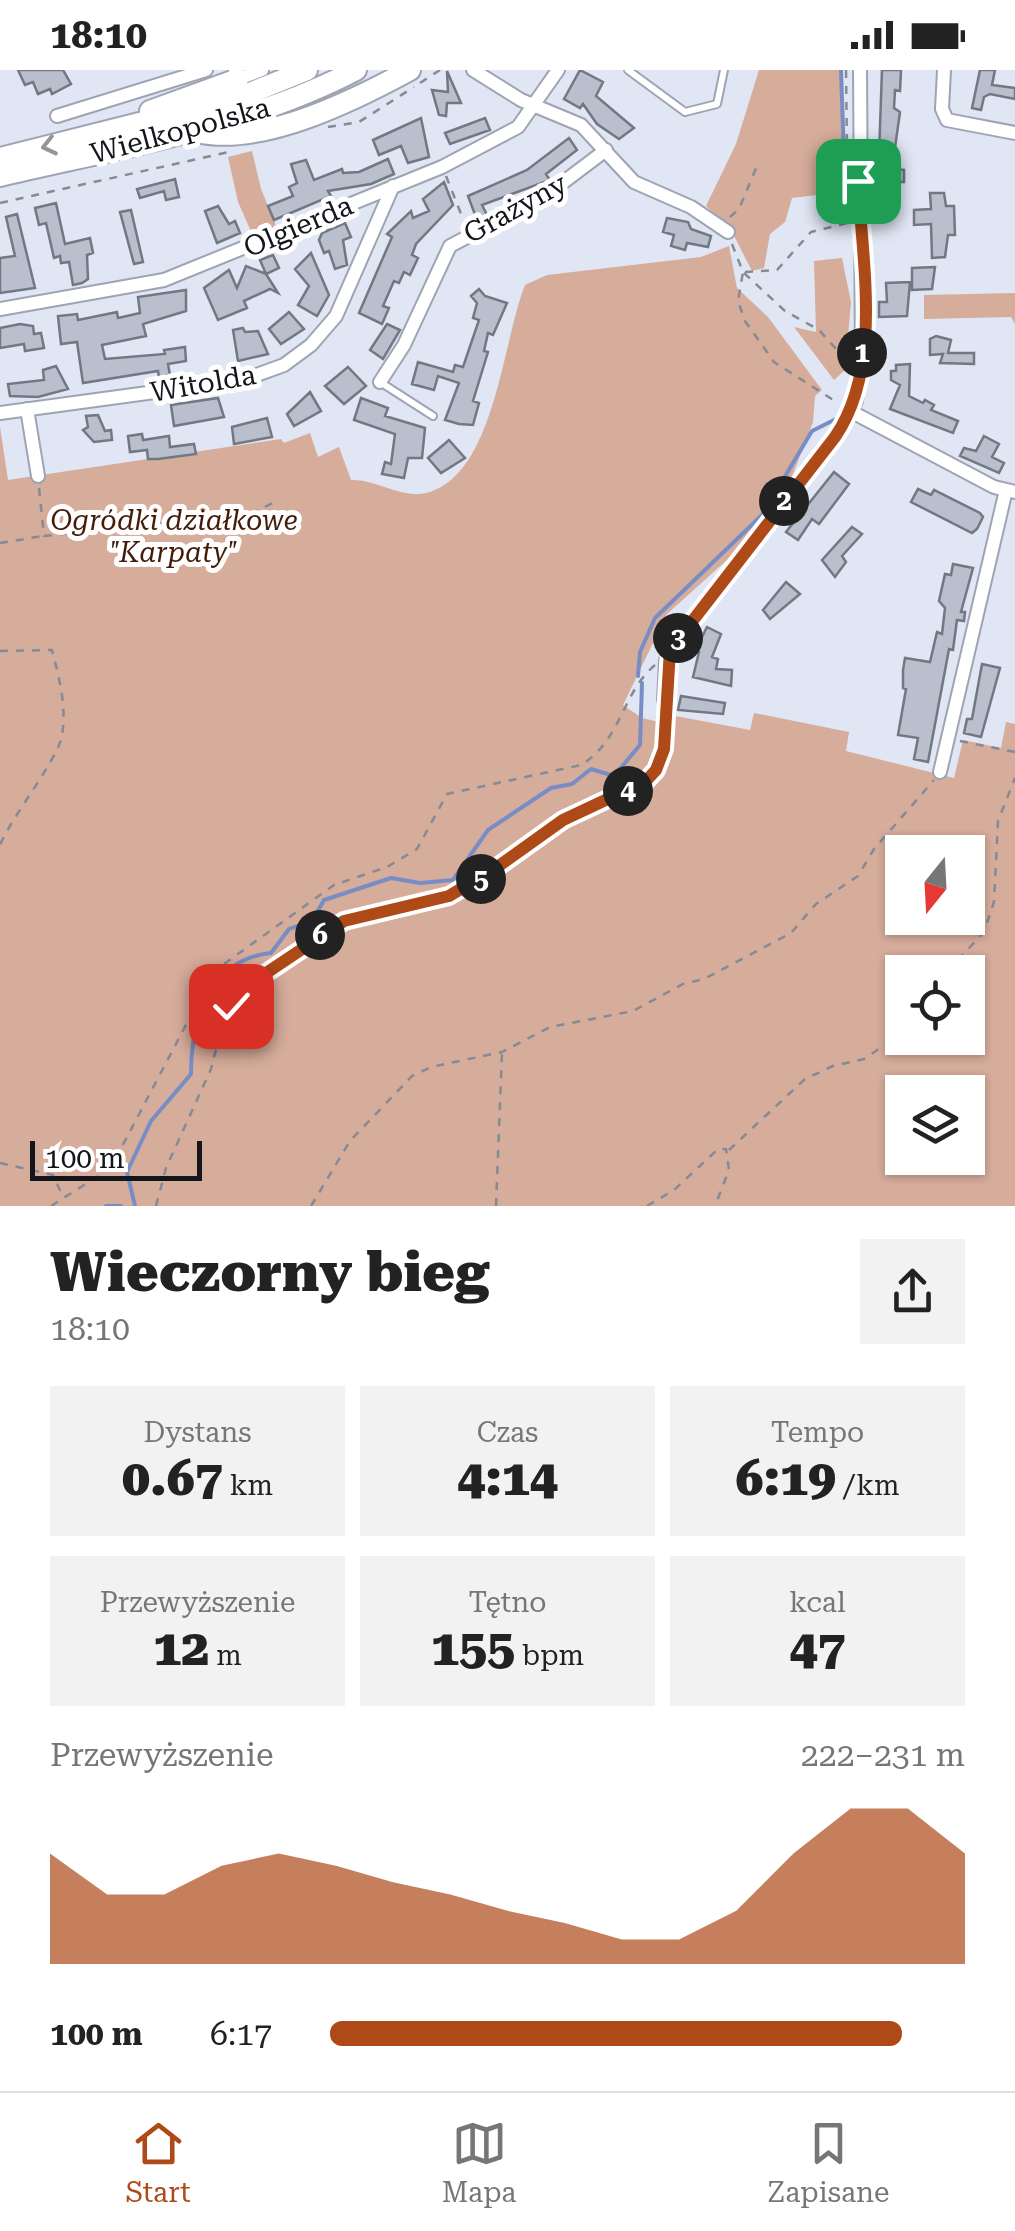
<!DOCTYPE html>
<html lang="pl">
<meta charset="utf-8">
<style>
body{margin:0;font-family:"Roboto Serif",serif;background:#f2f2f2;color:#222;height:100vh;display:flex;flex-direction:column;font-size:38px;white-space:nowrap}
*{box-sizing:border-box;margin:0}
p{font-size:32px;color:#767676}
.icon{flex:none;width:55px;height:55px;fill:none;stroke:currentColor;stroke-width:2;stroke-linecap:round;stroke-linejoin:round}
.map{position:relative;height:1136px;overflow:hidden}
.sheet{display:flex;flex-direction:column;background:#fff;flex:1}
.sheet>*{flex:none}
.needle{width:65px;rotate:198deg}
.tools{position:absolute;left:885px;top:765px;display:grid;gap:20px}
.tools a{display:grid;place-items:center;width:100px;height:100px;border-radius:0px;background:#fff;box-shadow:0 2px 8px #0004;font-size:50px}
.scale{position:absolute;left:30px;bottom:25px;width:172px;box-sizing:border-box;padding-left:10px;border:5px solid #13151a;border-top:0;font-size:28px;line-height:35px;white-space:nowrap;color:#13151a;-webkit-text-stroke:8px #fff;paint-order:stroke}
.pin{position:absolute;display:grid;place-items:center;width:85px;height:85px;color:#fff;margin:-42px;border-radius:20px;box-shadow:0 5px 15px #0006}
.km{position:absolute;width:50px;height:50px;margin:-25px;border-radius:50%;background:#222;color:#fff;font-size:28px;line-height:50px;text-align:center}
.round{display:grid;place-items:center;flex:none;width:105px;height:105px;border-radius:0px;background:#f2f2f2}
.overview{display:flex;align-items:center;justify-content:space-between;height:170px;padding:0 50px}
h1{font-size:55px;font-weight:800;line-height:75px}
.stats{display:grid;grid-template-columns:repeat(3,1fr);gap:15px;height:170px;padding:10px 50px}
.stats div{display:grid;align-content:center;border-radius:0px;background:#f2f2f2;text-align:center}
.stats b{font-size:50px;font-weight:800}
.stats small{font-size:28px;font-weight:400}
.stats p{font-size:28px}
.chart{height:280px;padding:20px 50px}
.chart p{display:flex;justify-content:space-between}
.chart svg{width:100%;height:180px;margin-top:10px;fill:#ae4918;opacity:.7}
ul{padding:0 50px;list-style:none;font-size:32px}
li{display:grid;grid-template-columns:160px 120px 1fr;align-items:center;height:75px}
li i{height:25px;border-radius:12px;background:#ae4918}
.status{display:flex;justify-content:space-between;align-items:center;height:70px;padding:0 50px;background:#fff;direction:ltr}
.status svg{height:28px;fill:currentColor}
.dock{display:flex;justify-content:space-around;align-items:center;height:140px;border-top:2px solid #e0e0e0;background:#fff;font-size:28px;color:#767676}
.dock a{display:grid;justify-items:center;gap:5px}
.dock .selected{color:#ae4918}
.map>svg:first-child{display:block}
.green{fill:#d6ac9b;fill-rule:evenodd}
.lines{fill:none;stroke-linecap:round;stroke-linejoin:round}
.stream{stroke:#788dc5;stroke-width:4}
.building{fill:#babfcd;stroke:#727784;stroke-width:2.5}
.service-casing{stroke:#9fa4b2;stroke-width:10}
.minor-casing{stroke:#9fa4b2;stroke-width:16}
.primary-casing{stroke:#9fa4b2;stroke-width:24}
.path{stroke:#868a94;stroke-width:2.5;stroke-dasharray:8 8;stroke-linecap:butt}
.service{stroke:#fff;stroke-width:6}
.minor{stroke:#fff;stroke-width:12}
.primary{stroke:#fff;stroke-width:20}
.oneway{stroke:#959698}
.route-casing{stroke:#fff;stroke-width:20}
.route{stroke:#ae4918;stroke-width:12}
.labels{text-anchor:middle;stroke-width:10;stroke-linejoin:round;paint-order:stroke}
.street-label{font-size:28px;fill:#13151a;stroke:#fff}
.park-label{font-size:28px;font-style:italic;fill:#441b08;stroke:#fff}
</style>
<div class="status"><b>18:10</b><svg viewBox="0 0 49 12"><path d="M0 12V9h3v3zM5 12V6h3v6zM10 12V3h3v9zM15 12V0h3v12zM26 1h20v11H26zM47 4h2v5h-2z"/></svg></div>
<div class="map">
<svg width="1015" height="1136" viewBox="0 0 1015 1136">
<rect width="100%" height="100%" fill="#e0e6f4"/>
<!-- green -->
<path class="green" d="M759,0H840L848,121L792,128L785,152L770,164L764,198L752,201L731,160L706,136L736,74Z
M252,81L261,119L277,158L254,168L238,132L228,87Z
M729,176L737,218L768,247L822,320L815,326L813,352L788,417L728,489L667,544L623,635L642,648L668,654L670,645L750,660L754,643L849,662L846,681L954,708L963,670L1001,678L1006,652L1015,654V1136H0V357L8,410L281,369L284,373L310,363L318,387L339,377L351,410C376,409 402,429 426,423C495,406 502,272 525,215L547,205L701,187ZM902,782H968V848H902ZM902,902H968V968H902ZM902,1022H968V1088H902Z
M842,188L851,232L845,300L834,310L794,257L816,262L814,191Z
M1015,223V254L1011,247L924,249V225Z"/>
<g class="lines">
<!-- stream -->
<path class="stream" d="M841,0L846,144
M638,606L640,582L655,548L762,445L812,361L840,347
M106,1136H121
M135,1136L127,1102L151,1051L191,1004C191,950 210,889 271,883L289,859L313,850L324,830L391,808L420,813L453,810L488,760L551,718L572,714L591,699L614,706L640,675L642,613"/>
</g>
<!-- building -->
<path class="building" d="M18,0H63L71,14L52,24L50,19L38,24L33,12L25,15Z
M580,0L603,12L596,26L634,58L619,69L597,54L583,34L580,38L564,29Z
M882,0H901L900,21L895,20L894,38L900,42L892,99L904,100V112H897V119L880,118L878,112Z
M980,0H995L992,15L1015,18V29L990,24L984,27L981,40L972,38Z
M447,1L461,33H447L446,46L439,45L432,20L448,22Z
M421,48L429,87L408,93L401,76L379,85L373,70Z
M485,48L490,60L450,74L445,63Z
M569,68L577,80L546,104L550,110L482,135L487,145L477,150L468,126L527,100Z
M388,89L394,104L371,114L328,121L331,126L274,150L268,136L293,126L289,117L297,113L291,94L306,90L314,110L342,99L343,103L359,102Z
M175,109L179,127L166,130L164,121L140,128L137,119Z
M444,112L453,135L416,174L412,185L418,188L410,205L404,202L399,213L394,211L383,236L389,238L382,254L359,243L392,167L387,164L411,141L413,148L429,141L423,129Z
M930,123H944L946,136H954L955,165H948L945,187L932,188L931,154L914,155V140L931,139Z
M56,133L65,174L90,168L93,183L87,185L88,209L82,213L73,215L69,192L61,193L60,186L54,188L46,153L39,155L35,138Z
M218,136L229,154L235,151L240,163L217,173L205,141Z
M131,140L143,192L134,194L120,142Z
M17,144L35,218L0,223V188L15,186L6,147Z
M667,148L688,152L691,159L711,166L708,177L687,173L685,180L671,176L674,165L663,162Z
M345,153L351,167L343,170L347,195L335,199L329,181L324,183L319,170L322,163Z
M311,183L329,225L317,246L298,235L309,216L295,199Z
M273,185L279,198L266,204L278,223L270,219L244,231L247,238L218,250L204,218L229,200L237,218L246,196L266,204L260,190Z
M935,197L932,219L912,220V198Z
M910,212L907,246L879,247V232H887L886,213Z
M479,219L485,226L507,233L493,265L488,263L484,281L488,282L473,331L479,333L473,355L459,354L445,350L459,313L438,306L434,320L412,314L418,292L453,302L455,295L463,297L479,250L473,248L477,233L471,226Z
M186,220V241L143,254L146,266L102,275L105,289L165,284L164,280L185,277L186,291L168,294L170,305L159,307L158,301L83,313L77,272L61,274L58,246L77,244L78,250L117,242L118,248L140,243L138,227Z
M289,242L304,259L281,274L269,259Z
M20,254L33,256L34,264L41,263L44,278L25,281L24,274L0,278V258Z
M387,254L400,260L383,289L370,280Z
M243,258L245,262L258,261L268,284L238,291L233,260Z
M936,266L951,270L948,283H974V294L940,293L943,284L930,285V269Z
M910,294L909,326L923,333L925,330L934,335L931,340L958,351L953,363L890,339L900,315L891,310V301H896V295Z
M56,296L68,319L38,327L10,326L8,314L44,310L43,300Z
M348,297L366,316L344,334L325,316Z
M310,322L321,341L294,356L287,344Z
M218,328L224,347L174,356L171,335Z
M361,328L388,338L385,346L425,358L422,388H408L404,408L382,404L385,392L391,394L395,364L354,350Z
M98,345L105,361L111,360L112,370L94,372L83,360L88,357L86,346Z
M267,348L272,367L234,374L232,357Z
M142,364L143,370L169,366L170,377L194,374L196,384L158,389H148L147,380L130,382L128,366Z
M984,366L999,374L992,387L1004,393L999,403L960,386L964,378L976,381Z
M449,370L465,388L441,403L428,388Z
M834,402L849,414L819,454L812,449L798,470L786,462Z
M918,419L931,425L934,420L980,443L983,447L977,459L972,463L911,432Z
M852,457L862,464L842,486L846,492L835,507L822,490Z
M953,494L973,498L961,542H965L964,551L957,550L953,580L949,579L928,692L914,689L918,668L898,665L906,619L903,618V600L905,588L930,592L937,562L942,564L945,538L939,531L945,504L951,505Z
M786,512L800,524L770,549L763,540Z
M707,557L721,564L712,587L718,589L716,599L732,600L731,616L693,607L699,582L695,581Z
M982,594L1000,598L981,667L964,663L967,649H972Z
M681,626L725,633L723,644L678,640Z"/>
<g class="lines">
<defs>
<path id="service" d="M628,0L685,42L717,34L724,0
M380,312L433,346"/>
<path id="minor" d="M473,0L521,30L581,55L634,112L691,137L728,162
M944,0L942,39L947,50L1015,63
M235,2L238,9L262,0
M57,46L206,0
M0,239L164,210L442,97L518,57L558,0
M380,312L404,275L450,176L545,126L606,80
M27,339L38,406
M852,342L994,417L1015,422
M0,343L243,310L284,295L311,275L336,246L393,116
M664,630L666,590L674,572L835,367L856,331L862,286L860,0
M940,702L1006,420"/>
<path id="primary" d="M150,41L238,9
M198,62C261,77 355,30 410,0
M0,88L235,29L307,0
M0,106C119,78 247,57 356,0"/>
</defs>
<!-- service casing -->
<use href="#service" class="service-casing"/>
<!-- minor casing -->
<use href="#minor" class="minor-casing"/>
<!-- primary casing -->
<use href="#primary" class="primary-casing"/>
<!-- path -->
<path class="path" d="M846,0L847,81
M420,13L440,0
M328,57L359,52L414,17
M446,106L465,154
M0,133L233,81
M730,147L739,139L757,96
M732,174L743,202L738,231L745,251L774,292L838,333
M745,202L777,200L811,162L847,153
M744,203L785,241L819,260L847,291
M39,418L44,466L250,444L275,432
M0,473L43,466
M0,581L52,580C59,608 67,636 62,665C59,688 12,746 0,775
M960,671L1015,682
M947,902L984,862L994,832L998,751L1015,708
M729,1080L805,1009L833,996L864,989L902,963
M0,1093L53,1105L63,1127
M51,1136L103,1103L117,1086L207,915L224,894L334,815L387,797L417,779L447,724L581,695C622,670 621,624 655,595
M156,1136L166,1098L211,999L221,960L231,936L250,914L344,851L449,826L496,799L563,750L638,717L660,690L664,642
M311,1136L350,1071L412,1006L431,997L502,982L550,957L633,941L683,914L704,909L791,863L816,834L858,806L874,779L934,710
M496,1136L502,983
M647,1136L674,1120L718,1079H726L729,1100L715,1136"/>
<!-- service -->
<use href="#service" class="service"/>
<!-- minor -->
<use href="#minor" class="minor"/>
<!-- primary -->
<use href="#primary" class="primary"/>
</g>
<!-- one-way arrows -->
<defs><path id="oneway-chevron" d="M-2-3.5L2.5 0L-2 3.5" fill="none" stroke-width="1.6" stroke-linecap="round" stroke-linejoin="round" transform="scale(2.5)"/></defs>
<use class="oneway" href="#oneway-chevron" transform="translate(49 76) rotate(167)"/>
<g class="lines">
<defs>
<path id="route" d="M231,936L250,914L344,851L449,826L496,798L563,750L646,711L656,700L664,679L670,580L835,367C883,297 862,192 858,111"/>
</defs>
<!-- route casing -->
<use href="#route" class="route-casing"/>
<!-- route -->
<use href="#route" class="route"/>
</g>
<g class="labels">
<!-- street labels -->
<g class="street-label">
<text transform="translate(180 60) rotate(-15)" y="10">Wielkopolska</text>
<text transform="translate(515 138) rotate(-29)" y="10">Grażyny</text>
<text transform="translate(298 156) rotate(-23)" y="10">Olgierda</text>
<text transform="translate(203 313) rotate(-10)" y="10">Witolda</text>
</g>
<!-- park labels -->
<g class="park-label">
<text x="174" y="460">Ogródki działkowe<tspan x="174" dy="32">"Karpaty"</tspan></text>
</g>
</g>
</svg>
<div class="tools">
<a><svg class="needle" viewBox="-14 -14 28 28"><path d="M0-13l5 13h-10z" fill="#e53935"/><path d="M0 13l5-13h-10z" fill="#767676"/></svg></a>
<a><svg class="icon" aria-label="locate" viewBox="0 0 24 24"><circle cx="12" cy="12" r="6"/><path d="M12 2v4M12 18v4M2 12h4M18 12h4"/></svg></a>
<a><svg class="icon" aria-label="layers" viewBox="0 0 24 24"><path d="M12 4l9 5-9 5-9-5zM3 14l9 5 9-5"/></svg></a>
</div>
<div class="scale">100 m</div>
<div class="pin" style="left:858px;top:111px;background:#1e9e55"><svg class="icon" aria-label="arrive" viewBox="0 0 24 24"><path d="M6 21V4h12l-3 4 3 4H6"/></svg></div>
<div class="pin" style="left:231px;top:936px;background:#d93025"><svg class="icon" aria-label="check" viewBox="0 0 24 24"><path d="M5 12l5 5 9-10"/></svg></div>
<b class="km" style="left:862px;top:283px">1</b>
<b class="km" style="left:784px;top:431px">2</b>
<b class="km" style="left:678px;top:568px">3</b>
<b class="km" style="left:628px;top:721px">4</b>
<b class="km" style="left:481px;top:809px">5</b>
<b class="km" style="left:320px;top:865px">6</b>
</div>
<section class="sheet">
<div class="overview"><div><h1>Wieczorny bieg</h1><p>18:10</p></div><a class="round"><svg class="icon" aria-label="share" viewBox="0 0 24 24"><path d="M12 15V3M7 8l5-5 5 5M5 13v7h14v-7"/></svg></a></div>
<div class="stats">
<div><p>Dystans</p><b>0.67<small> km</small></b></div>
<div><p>Czas</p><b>4:14</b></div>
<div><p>Tempo</p><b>6:19<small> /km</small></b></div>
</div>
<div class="stats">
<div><p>Przewyższenie</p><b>12<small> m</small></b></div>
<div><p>Tętno</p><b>155<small> bpm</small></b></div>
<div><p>kcal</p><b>47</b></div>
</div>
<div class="chart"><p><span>Przewyższenie</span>222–231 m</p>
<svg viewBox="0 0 160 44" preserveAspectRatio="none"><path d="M0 44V17L10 27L20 27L30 20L40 17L50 20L60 24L70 27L80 31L90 34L100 38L110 38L120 31L130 17L140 6L150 6L160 17V44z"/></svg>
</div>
<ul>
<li><b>100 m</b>6:17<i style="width:90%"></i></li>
</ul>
</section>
<nav class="dock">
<a class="selected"><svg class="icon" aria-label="home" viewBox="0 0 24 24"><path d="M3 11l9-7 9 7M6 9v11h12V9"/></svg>Start</a>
<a><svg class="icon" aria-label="map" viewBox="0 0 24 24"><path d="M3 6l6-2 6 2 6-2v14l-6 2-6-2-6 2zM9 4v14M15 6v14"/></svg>Mapa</a>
<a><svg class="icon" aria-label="saved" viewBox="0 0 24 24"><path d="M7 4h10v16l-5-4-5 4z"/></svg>Zapisane</a>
</nav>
